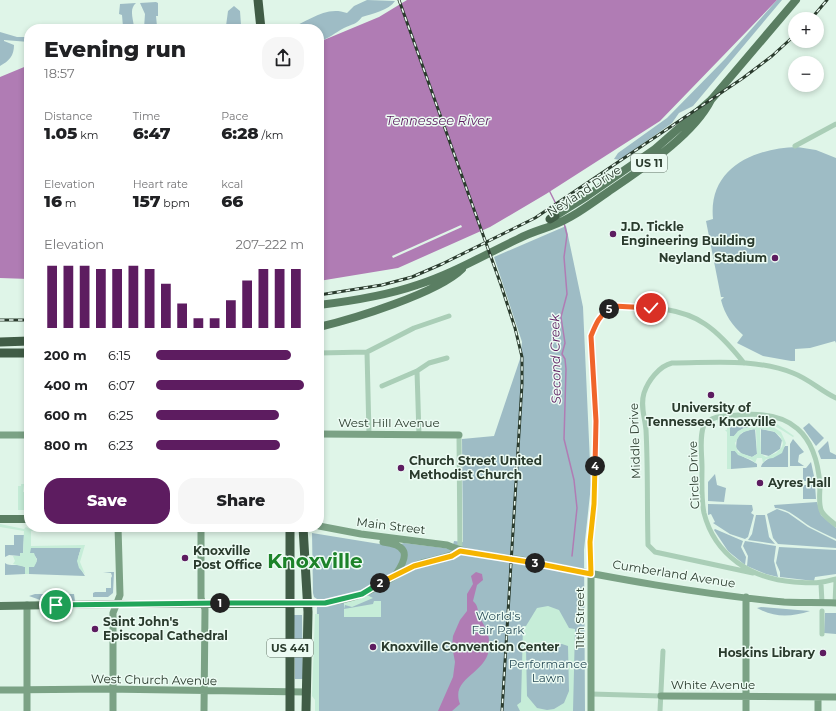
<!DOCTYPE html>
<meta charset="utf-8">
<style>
body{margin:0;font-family:Montserrat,sans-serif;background:#f6f6f6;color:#202124;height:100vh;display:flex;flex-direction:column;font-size:15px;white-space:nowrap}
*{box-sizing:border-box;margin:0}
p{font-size:13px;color:#757577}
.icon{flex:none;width:22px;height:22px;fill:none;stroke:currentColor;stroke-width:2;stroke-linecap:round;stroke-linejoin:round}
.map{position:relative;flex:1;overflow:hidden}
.sheet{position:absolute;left:24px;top:24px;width:300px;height:508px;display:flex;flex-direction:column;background:#fff;border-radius:16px;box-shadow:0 2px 6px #0003}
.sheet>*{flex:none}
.buttons{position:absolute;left:788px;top:12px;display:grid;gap:8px}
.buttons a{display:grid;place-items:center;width:36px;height:36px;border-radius:50%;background:#fff;box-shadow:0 2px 6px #0003;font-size:20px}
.pin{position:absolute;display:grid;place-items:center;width:34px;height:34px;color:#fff;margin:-17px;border:2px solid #fff;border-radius:50%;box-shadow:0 1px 4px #0007}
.km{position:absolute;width:20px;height:20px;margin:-10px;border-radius:50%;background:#222;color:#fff;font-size:11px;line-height:20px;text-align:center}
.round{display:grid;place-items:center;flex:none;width:42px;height:42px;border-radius:16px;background:#f6f6f6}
.overview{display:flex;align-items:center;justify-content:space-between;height:68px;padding:0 20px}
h1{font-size:22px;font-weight:800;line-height:30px}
.figures{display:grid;grid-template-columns:repeat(3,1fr);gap:6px;height:68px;padding:4px 20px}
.figures div{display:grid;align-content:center}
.figures b{font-size:17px;font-weight:800}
.figures small{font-size:11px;font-weight:400}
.figures p{font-size:11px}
.chart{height:112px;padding:8px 20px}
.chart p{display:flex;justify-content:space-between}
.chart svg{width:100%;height:72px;margin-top:4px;stroke:#5d1c60;stroke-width:6}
.action{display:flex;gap:8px;margin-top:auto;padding:8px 20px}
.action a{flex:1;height:46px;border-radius:16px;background:#5d1c60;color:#fff;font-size:16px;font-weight:800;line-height:46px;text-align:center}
.action a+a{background:#f6f6f6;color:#202124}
ul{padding:0 20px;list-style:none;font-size:13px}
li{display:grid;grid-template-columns:64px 48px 1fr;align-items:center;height:30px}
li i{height:10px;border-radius:5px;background:#5d1c60}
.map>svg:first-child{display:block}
.green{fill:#9ebcc5}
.plaza{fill:#c6edd8;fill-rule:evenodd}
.water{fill:#b07cb4}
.pier{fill:#dff5e8}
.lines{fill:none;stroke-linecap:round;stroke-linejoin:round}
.stream{stroke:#b07cb4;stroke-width:1.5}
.street{stroke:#aaceb7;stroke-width:5}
.secondary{stroke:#7ba285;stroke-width:7}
.primary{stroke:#5a7e62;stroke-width:8}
.highway{stroke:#405c46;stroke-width:9}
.rail-casing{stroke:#2a3b2d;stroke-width:3}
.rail{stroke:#ecfbf3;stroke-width:1.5;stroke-dasharray:4.5;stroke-linecap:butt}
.split-1-casing{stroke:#fff;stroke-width:8}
.split-2-casing{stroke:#fff;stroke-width:8}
.split-3-casing{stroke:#fff;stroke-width:8}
.split-4-casing{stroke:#fff;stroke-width:8}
.split-5-casing{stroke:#fff;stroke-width:8}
.split-6-casing{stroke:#fff;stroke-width:8}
.split-1{stroke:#22a559;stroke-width:5}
.split-2{stroke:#22a559;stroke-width:5}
.split-3{stroke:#f5b400;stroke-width:5}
.split-4{stroke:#f5b400;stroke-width:5}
.split-5{stroke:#f0652b;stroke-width:5}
.split-6{stroke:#f0652b;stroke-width:5}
.poi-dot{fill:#5d1c60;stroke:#ecfbf3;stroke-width:1.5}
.labels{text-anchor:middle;stroke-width:3;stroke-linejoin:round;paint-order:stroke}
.shield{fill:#ecfbf3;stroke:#647568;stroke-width:1}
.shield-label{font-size:11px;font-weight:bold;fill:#2a3b2d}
.street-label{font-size:12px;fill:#2a3b2d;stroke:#ecfbf3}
.poi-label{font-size:12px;font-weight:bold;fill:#2a3b2d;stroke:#ecfbf3;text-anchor:start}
.park-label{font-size:12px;fill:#2c4f5b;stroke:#ecfbf3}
.water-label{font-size:13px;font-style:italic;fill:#5d1c60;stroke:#ecfbf3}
.town-label{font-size:20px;font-weight:bold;fill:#1c8329;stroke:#ecfbf3}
</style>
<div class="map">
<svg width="836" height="711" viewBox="0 0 836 711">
<rect width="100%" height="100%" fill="#dff5e8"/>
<!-- green -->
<path class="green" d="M367,0L395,1C389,10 372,14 362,17C356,25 352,24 344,28C335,33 329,38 319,42V29H288C308,22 325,5 347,13L354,6Z
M777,0H782L693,106L679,113L672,123L620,160L614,159L618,153L667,118L725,59Z
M156,2L158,3V16H156L157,26L144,28L145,14L140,3Z
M136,3C129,9 133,18 134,27H123L122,15L119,14L120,4Z
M234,6L240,11L241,25L226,26L228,11Z
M0,32L17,37H29V42L4,40V41L14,45C14,56 9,61 0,66Z
M797,147L816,150L836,158V343L835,341L810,348L795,349V361H791L763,356L737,343L743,335C732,325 725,315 721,300L724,297H721L706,221L713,219C708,168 754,148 797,147Z
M566,226L583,307L591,485L584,550L585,711H316L317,599L314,597L313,593L312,533L392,546L404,543L452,549L454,541L463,542L462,439L494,436L520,359L522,342L494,257Z
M755,423L756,426L742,429L734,436H730L729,426Z
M809,423L824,438L816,446L803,428Z
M755,429L757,454L752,457L742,454L736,448L737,437L745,431Z
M761,429L775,432L782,440L780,449L769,456L761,454Z
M793,439L804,452L799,455L798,462L804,466H790V444Z
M828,441L830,452L836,455V459H821L818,451Z
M785,446H788V467H761C763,458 779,456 785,446Z
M731,451H735C741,457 750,459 757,464V467L731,469Z
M811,462L815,481H803V468H806Z
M715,474L717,485L726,488L724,502L708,501V482Z
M803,485H815L816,499H803Z
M817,502L821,515L836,528V539C827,535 819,531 811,527C798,519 790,509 775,508L774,505Z
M708,504L752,505L753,510L751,513L754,515L748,537L745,539L730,534L713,523L715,522L711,514L708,515Z
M777,509L788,513L808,527L836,541V548L778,544L773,538L767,514Z
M756,515H765L769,537L775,544L748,540L752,534Z
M715,529L743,541L741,547L746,557L745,565L728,551L714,530Z
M14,535H24L23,553L20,556L9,555L5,557V545H14Z
M745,541L776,546L774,561L778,577L766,574L747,566L748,556L743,546Z
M779,547L836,550V574L815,577L814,581L780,577V572L776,563Z
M30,548H81C76,564 77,563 85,576L29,574V567L35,564L37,559L35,556L30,553Z
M5,563C10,567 18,563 25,567V574L5,575Z
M103,572H114L113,593L108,597H93V593L95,592H106V588H111V578L112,576L111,573Z
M35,594H74L75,601H43L29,596Z
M761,607L810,611C791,617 775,618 757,608Z
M825,613H836V634L824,633Z
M294,615H302L303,679H295Z"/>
<!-- plaza -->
<path class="plaza" d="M753,418H764V422L777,424L794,436L793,437L775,426L760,424L761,426L773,427L781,432L786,443L782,453L773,458L766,459L763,463L762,458H757L755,463L752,460L738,455L735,451H731V469H727V432L725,430H727V427L719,426L717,420L721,421V424L726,423L727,420L729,423L753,421ZM755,423L756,426L744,428L738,431L734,436H730V425ZM753,429L756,430L757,454L752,457L738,452L735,443L741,433ZM760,429L773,431L780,436L783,443L782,447L776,453L766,457L761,454Z
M21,484H26H24L23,492H29V510H18V486H21Z
M0,524L24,529L26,527L30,529L51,527L47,531L46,528L31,531V546L85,545L80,562L85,574L79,568L77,561L81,548H31L30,553H34L37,561L34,567H29V574H25V567L13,564L15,561L13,556H20V553H23L24,531L0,527Z
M367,595L373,598L352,607L345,605L344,609L373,604L374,601H381V617H344V602Z
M548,606L559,610L569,628L575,629L573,711H520L517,705L521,702L523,626H526L537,608ZM529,644H562L568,646L569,691L564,703L554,709L547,710L537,708L527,696L526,649Z
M315,614H319V711H315V700L312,696Z"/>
<!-- water -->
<path class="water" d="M407,0H777L660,121L546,194L490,227L398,268L319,281V42L379,17Z
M29,65V279L0,278V77Z
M476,572L482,574L483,580L477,585L473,601C479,606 477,611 480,618C484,625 489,633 489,641C493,674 449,675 460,704L452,711H438L453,677L455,662L452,646L453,636L460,620L467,611V594L473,584L471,576Z"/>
<!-- pier -->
<path class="pier" d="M461,225L462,227L393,258L392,256Z"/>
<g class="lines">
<!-- stream -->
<path class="stream" d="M549,190L559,210
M564,223L567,235L564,257L567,294L561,317L565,343L562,354L565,359L566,369L564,439L574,480L577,508L572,556"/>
<!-- street -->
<path class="street" d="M795,146L836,124
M367,352L369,434
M319,353L367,352L414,328L449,316
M417,371L419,435
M382,386L417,371L429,363L447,358
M459,435L460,551
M836,525C831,521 826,518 822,512C818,505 820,494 820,485C816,433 791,410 738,415C726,416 712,415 704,425C699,437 702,454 702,467C702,482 701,499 704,513C715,556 752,579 794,582C811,583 819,584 836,579
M753,573L655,552L648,545C647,506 648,468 646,430C645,418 640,406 644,393C648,381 659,366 672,363C713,363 755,358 793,373C809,379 821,391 836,398
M591,574L590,542L596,453L591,335C595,325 600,311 612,306C615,305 621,307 625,307C651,307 682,308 705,324C720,334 732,348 744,363
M821,584L822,603
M835,603L836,581
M822,634V611
M591,694L661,696
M660,711L663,651"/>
<!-- secondary -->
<path class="secondary" d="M319,434L459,435
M0,435H29
M319,526L361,534L447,545C472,556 501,556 527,561C612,578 698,594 784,602C801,603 819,602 836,603
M201,527V598L205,609L204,711
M383,542C407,545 410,554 396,574
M308,604C326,603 345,601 362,594C380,587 397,573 416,565C431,559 447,559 460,551
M0,690L106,689L307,692
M661,696L836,697
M27,711V605
M113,711V613L120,595L118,527
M591,711V574
M746,711V597
M818,711V697"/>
<!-- primary -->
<path class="primary" d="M555,216L587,196L655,149L711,100L796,0
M319,305C352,301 385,296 417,285C452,274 484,255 518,239C529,233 540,230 551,226C571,219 591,204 608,192C641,169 693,136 711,100
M319,327C353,319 438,293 462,269
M0,519H29
M0,606L116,604H308"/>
<!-- highway -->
<path class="highway" d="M258,0L261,29
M550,219L555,216
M0,342L29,341
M0,353H29
M303,527L308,612L306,711
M290,711V527"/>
<defs>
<path id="rail" d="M399,0L501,285L515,328L522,357V384L502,711
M811,19L827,0
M319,295L382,285L412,277L442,264L535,218L743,78L772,56L795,35
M0,320H29"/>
</defs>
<!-- rail casing -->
<use href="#rail" class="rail-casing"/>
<!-- rail -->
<use href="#rail" class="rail"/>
</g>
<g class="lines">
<defs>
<path id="split-1" d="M56,605L220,603"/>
<path id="split-2" d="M220,603H325L362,594L380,583"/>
<path id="split-3" d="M380,583L414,566L452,556L460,551L535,563"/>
<path id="split-4" d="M535,563L591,574L590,542L594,504L595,466"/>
<path id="split-5" d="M595,466L596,421L591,336C596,324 599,316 609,309"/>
<path id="split-6" d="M609,309L613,306L651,308"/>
</defs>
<!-- split-1 casing -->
<use href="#split-1" class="split-1-casing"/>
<!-- split-2 casing -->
<use href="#split-2" class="split-2-casing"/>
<!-- split-3 casing -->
<use href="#split-3" class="split-3-casing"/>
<!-- split-4 casing -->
<use href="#split-4" class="split-4-casing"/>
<!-- split-5 casing -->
<use href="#split-5" class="split-5-casing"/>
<!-- split-6 casing -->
<use href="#split-6" class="split-6-casing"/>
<!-- split-1 -->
<use href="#split-1" class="split-1"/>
<!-- split-2 -->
<use href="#split-2" class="split-2"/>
<!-- split-3 -->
<use href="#split-3" class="split-3"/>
<!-- split-4 -->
<use href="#split-4" class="split-4"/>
<!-- split-5 -->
<use href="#split-5" class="split-5"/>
<!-- split-6 -->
<use href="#split-6" class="split-6"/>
</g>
<!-- markers -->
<g class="poi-dot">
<circle cx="613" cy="234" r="4"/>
<circle cx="775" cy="258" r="4"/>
<circle cx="711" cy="395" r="4"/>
<circle cx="401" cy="468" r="4"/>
<circle cx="760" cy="483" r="4"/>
<circle cx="185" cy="558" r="4"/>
<circle cx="95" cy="629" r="4"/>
<circle cx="373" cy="647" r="4"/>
<circle cx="823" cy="653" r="4"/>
</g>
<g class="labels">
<!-- shield labels -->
<g class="shield">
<rect x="631" y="154" width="36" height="18" rx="3"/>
<rect x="267" y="639" width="46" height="18" rx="3"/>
</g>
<g class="shield-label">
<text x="649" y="167">US 11</text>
<text x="290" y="652">US 441</text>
</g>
<!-- street labels -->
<g class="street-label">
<text transform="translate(584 191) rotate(-32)" y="4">Neyland Drive</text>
<text x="389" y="427">West Hill Avenue</text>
<text transform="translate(635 441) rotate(-92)" y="4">Middle Drive</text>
<text transform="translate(694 475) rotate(-92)" y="4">Circle Drive</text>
<text transform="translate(391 526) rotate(7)" y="4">Main Street</text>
<text transform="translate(674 574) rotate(9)" y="4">Cumberland Avenue</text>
<text transform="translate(580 618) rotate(-90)" y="4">11th Street</text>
<text transform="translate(154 680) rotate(1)" y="4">West Church Avenue</text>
<text x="713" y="689">White Avenue</text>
</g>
<!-- poi labels -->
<g class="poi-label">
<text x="621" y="231">J.D. Tickle<tspan x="621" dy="14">Engineering Building</tspan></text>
<text x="767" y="262" text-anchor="end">Neyland Stadium</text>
<text x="711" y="412" text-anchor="middle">University of<tspan x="711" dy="14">Tennessee, Knoxville</tspan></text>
<text x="409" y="465">Church Street United<tspan x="409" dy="14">Methodist Church</tspan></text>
<text x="768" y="487">Ayres Hall</text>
<text x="193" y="555">Knoxville<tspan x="193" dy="14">Post Office</tspan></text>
<text x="103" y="626">Saint John's<tspan x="103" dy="14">Episcopal Cathedral</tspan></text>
<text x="381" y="651">Knoxville Convention Center</text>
<text x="815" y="657" text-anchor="end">Hoskins Library</text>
</g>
<!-- park labels -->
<g class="park-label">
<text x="498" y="620">World's<tspan x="498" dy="14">Fair Park</tspan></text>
<text x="548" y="668">Performance<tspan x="548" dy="14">Lawn</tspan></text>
</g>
<!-- water labels -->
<g class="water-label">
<text x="438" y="125">Tennessee River</text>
<text transform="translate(555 359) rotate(-91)" y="5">Second Creek</text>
</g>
<!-- town labels -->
<g class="town-label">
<text x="315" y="568">Knoxville</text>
</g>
</g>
</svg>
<div class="buttons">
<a>+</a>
<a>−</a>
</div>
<div class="pin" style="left:56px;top:605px;background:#1e9e55"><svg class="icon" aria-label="arrive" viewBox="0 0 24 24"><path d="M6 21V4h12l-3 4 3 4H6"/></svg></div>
<div class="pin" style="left:651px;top:308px;background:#d93025"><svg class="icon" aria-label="check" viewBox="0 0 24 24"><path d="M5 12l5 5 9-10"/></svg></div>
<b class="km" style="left:220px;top:603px">1</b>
<b class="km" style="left:380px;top:583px">2</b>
<b class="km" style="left:535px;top:563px">3</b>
<b class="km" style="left:595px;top:466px">4</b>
<b class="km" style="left:609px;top:309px">5</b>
<section class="sheet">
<div class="overview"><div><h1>Evening run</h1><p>18:57</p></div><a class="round"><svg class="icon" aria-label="share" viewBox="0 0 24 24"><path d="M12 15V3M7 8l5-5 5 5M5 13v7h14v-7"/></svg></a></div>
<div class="figures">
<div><p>Distance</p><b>1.05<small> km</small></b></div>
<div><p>Time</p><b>6:47</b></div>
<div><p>Pace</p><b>6:28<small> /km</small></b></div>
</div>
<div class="figures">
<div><p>Elevation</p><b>16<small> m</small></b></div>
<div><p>Heart rate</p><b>157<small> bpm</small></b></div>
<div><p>kcal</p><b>66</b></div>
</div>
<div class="chart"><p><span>Elevation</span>207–222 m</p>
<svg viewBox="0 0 160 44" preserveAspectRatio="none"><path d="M5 44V6M15 44V6M25 44V6M35 44V8M45 44V8M55 44V6M65 44V8M75 44V17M85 44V29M95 44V38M105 44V38M115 44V27M125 44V15M135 44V8M145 44V8M155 44V8"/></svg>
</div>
<ul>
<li><b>200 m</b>6:15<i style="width:91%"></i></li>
<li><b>400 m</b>6:07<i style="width:100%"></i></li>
<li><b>600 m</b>6:25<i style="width:83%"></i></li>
<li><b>800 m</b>6:23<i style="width:84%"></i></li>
</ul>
<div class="action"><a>Save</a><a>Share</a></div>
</section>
</div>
